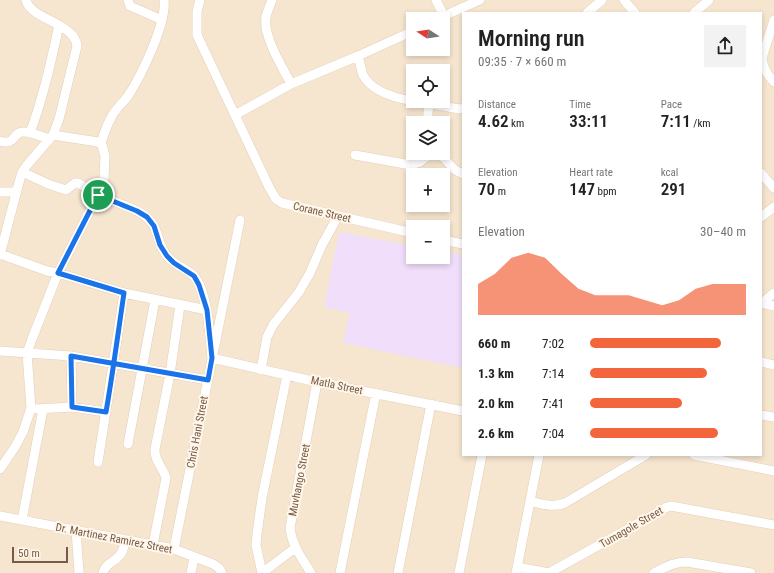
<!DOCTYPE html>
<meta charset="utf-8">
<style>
body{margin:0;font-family:"Roboto Condensed",sans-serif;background:#f2f2f2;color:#222;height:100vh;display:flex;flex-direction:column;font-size:15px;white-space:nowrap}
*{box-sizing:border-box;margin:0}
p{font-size:13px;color:#767676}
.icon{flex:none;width:22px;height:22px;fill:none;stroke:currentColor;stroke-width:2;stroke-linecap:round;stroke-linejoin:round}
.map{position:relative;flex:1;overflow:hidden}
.panel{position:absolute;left:462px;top:12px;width:300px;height:444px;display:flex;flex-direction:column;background:#fff;border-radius:0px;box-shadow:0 2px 6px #0003}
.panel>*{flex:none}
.needle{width:26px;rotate:282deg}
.fabs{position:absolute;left:406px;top:12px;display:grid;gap:8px}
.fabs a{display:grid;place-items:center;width:44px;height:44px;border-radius:0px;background:#fff;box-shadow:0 2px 6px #0003;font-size:20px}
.scale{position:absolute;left:12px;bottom:10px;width:56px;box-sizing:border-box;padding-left:4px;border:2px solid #785846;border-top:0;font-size:11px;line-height:14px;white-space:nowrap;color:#785846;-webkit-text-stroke:3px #fff7e9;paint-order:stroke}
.pin{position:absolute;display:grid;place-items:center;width:34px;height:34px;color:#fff;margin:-17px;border:2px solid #fff;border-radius:50%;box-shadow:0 1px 4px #0007}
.round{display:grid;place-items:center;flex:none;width:42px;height:42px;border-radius:0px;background:#f2f2f2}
.summary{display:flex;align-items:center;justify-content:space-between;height:68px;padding:0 16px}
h1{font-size:22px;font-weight:600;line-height:30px}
.stats{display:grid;grid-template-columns:repeat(3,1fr);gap:6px;height:68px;padding:4px 16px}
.stats div{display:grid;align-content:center}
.stats b{font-size:17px;font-weight:600}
.stats small{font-size:11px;font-weight:400}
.stats p{font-size:11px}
.chart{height:112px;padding:8px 16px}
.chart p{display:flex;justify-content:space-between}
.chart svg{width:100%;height:72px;margin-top:4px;fill:#f3653c;opacity:.7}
ul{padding:0 16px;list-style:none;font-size:13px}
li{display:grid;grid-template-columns:64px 48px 1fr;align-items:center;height:30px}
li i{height:10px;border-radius:5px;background:#f3653c}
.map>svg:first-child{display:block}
.residential{fill:#f6e5cf;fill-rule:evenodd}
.education{fill:#f0defa}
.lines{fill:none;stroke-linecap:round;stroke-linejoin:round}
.minor-casing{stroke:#e3cfbc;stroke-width:10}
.minor{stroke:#fff;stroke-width:9}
.route-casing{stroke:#fff;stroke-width:8}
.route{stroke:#1a73e8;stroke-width:5}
.labels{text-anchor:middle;stroke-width:4;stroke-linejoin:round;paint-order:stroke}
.street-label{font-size:11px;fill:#785846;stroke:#fff7e9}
</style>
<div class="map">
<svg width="774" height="573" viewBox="0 0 774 573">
<rect width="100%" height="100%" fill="#fef3e1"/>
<!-- residential -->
<path class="residential" d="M0,0H774V573H0ZM463,13H761V455H463ZM413,19H443V49H413ZM413,71H443V101H413ZM413,123H443V153H413ZM413,175H443V205H413ZM413,227H443V257H413Z"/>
<!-- education -->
<path class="education" d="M339,232L413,246V257H443V251L463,255V368L343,343L350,313L324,307Z"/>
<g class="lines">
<defs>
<path id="minor" d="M128,0L130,6L162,20
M200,0L197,11V35L269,187L276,199L282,203L413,233
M272,0C270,5 267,12 266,17C263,37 282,66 291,84
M436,0L444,16
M624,0L635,13
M587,13L602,0
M694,13L709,0
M437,19L480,0
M774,20L762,58C763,69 768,75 774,82
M358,56C360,62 361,69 363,75C372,92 395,98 413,101
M415,101L459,109L463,108
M235,115L291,84L358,56L413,31
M427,123L429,103
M30,133C43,98 51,62 59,25
M0,141C16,146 12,133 22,132C30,131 42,137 50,139
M101,143C104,135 106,126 111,118C115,109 122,104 128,96C141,76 167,23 164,0
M439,153L455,170L463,174
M355,155L411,165L420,162L432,153
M22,172L48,184L66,190L75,183H78C85,187 92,192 99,195C116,204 144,208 154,226C159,236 159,246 167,256C174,265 186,268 194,276C208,292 210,337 212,358L317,382L463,411
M761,173L774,188
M0,192H16
M761,217L774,207
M443,240L463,244
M0,254L47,271L58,273L124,293L207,310
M0,255L18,186L22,172L27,165L53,135L59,119L77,46C75,23 30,19 26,0
M761,303L774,306
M762,303L774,293
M0,351L71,356L208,380
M71,356L72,407
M761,362L774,365
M261,370L267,337L273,325L299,292L310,273L322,245L338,216
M36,409L72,407L106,412
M761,415L774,417
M128,444L155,300
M694,455L774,471
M98,462L124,293
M0,469L15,447L23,432L31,408L27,353L32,339L58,273L98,195L104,178L105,156L102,145L98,142L53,135
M530,501C542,504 553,508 565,503L646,455
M0,516L174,549L213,564L219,568L222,573
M22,520L43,409
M76,530L79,573
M153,545L166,478C163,467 154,461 155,449L170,374L180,305
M174,549L240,220
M517,567L549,573L667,507L671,506L774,525
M103,573C105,563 114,563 120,555C124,551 124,545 125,540
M191,573L194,557
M262,573L256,545L257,534L262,498L287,375
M262,573L295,548
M311,573C302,558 292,546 290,528L317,382
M340,573L376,393
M398,573L431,404
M459,573L482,455
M516,573L539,455
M654,573C666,567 674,562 687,562L751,573"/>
</defs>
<!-- minor casing -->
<use href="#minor" class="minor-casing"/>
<!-- minor -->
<use href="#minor" class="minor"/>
</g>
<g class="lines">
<defs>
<path id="route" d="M98,195L58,273L124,293C118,333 113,372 106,412L72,407L71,356L208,380L212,358L207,310L199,285L194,276L174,263L167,256L160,245L154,226L147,217L137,211L98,195"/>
</defs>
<!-- route casing -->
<use href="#route" class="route-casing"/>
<!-- route -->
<use href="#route" class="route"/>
</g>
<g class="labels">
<!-- street labels -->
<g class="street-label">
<text transform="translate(322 212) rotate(13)" y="4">Corane Street</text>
<text transform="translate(337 385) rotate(12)" y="4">Matla Street</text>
<text transform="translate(197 432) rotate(-79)" y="4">Chris Hani Street</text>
<text transform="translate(299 480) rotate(-79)" y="4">Muvhango Street</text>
<text transform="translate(631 527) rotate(-30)" y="4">Tumagole Street</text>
<text transform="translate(114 538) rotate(11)" y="4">Dr. Martinez Ramirez Street</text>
</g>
</g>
</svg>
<div class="fabs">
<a><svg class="needle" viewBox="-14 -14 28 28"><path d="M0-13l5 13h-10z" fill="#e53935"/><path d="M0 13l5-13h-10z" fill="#767676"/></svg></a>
<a><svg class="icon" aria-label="locate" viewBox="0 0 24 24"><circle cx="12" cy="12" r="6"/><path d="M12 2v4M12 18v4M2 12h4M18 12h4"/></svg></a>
<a><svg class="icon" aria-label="layers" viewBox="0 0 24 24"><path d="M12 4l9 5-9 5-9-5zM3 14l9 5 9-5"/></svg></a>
<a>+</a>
<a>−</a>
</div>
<div class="scale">50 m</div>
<div class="pin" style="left:98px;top:195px;background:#1e9e55"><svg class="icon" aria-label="arrive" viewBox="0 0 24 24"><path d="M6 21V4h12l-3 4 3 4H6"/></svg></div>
<section class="panel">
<div class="summary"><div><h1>Morning run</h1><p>09:35 · 7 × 660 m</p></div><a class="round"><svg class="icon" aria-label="share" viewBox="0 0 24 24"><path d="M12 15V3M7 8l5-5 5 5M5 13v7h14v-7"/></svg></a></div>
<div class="stats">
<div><p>Distance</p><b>4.62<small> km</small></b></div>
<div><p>Time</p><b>33:11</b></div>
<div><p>Pace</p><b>7:11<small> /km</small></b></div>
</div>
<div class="stats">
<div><p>Elevation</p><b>70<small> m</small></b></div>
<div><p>Heart rate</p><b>147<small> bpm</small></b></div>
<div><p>kcal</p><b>291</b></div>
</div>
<div class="chart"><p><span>Elevation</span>30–40 m</p>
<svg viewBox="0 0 160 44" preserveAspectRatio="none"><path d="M0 44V25L10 19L20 9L30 6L40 9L50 19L60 28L70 32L80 32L90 32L100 35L110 38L120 35L130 28L140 25L150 25L160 25V44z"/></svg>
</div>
<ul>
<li><b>660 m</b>7:02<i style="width:84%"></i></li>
<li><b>1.3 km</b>7:14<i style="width:75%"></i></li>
<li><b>2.0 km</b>7:41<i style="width:59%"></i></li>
<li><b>2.6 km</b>7:04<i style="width:82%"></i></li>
</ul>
</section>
</div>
